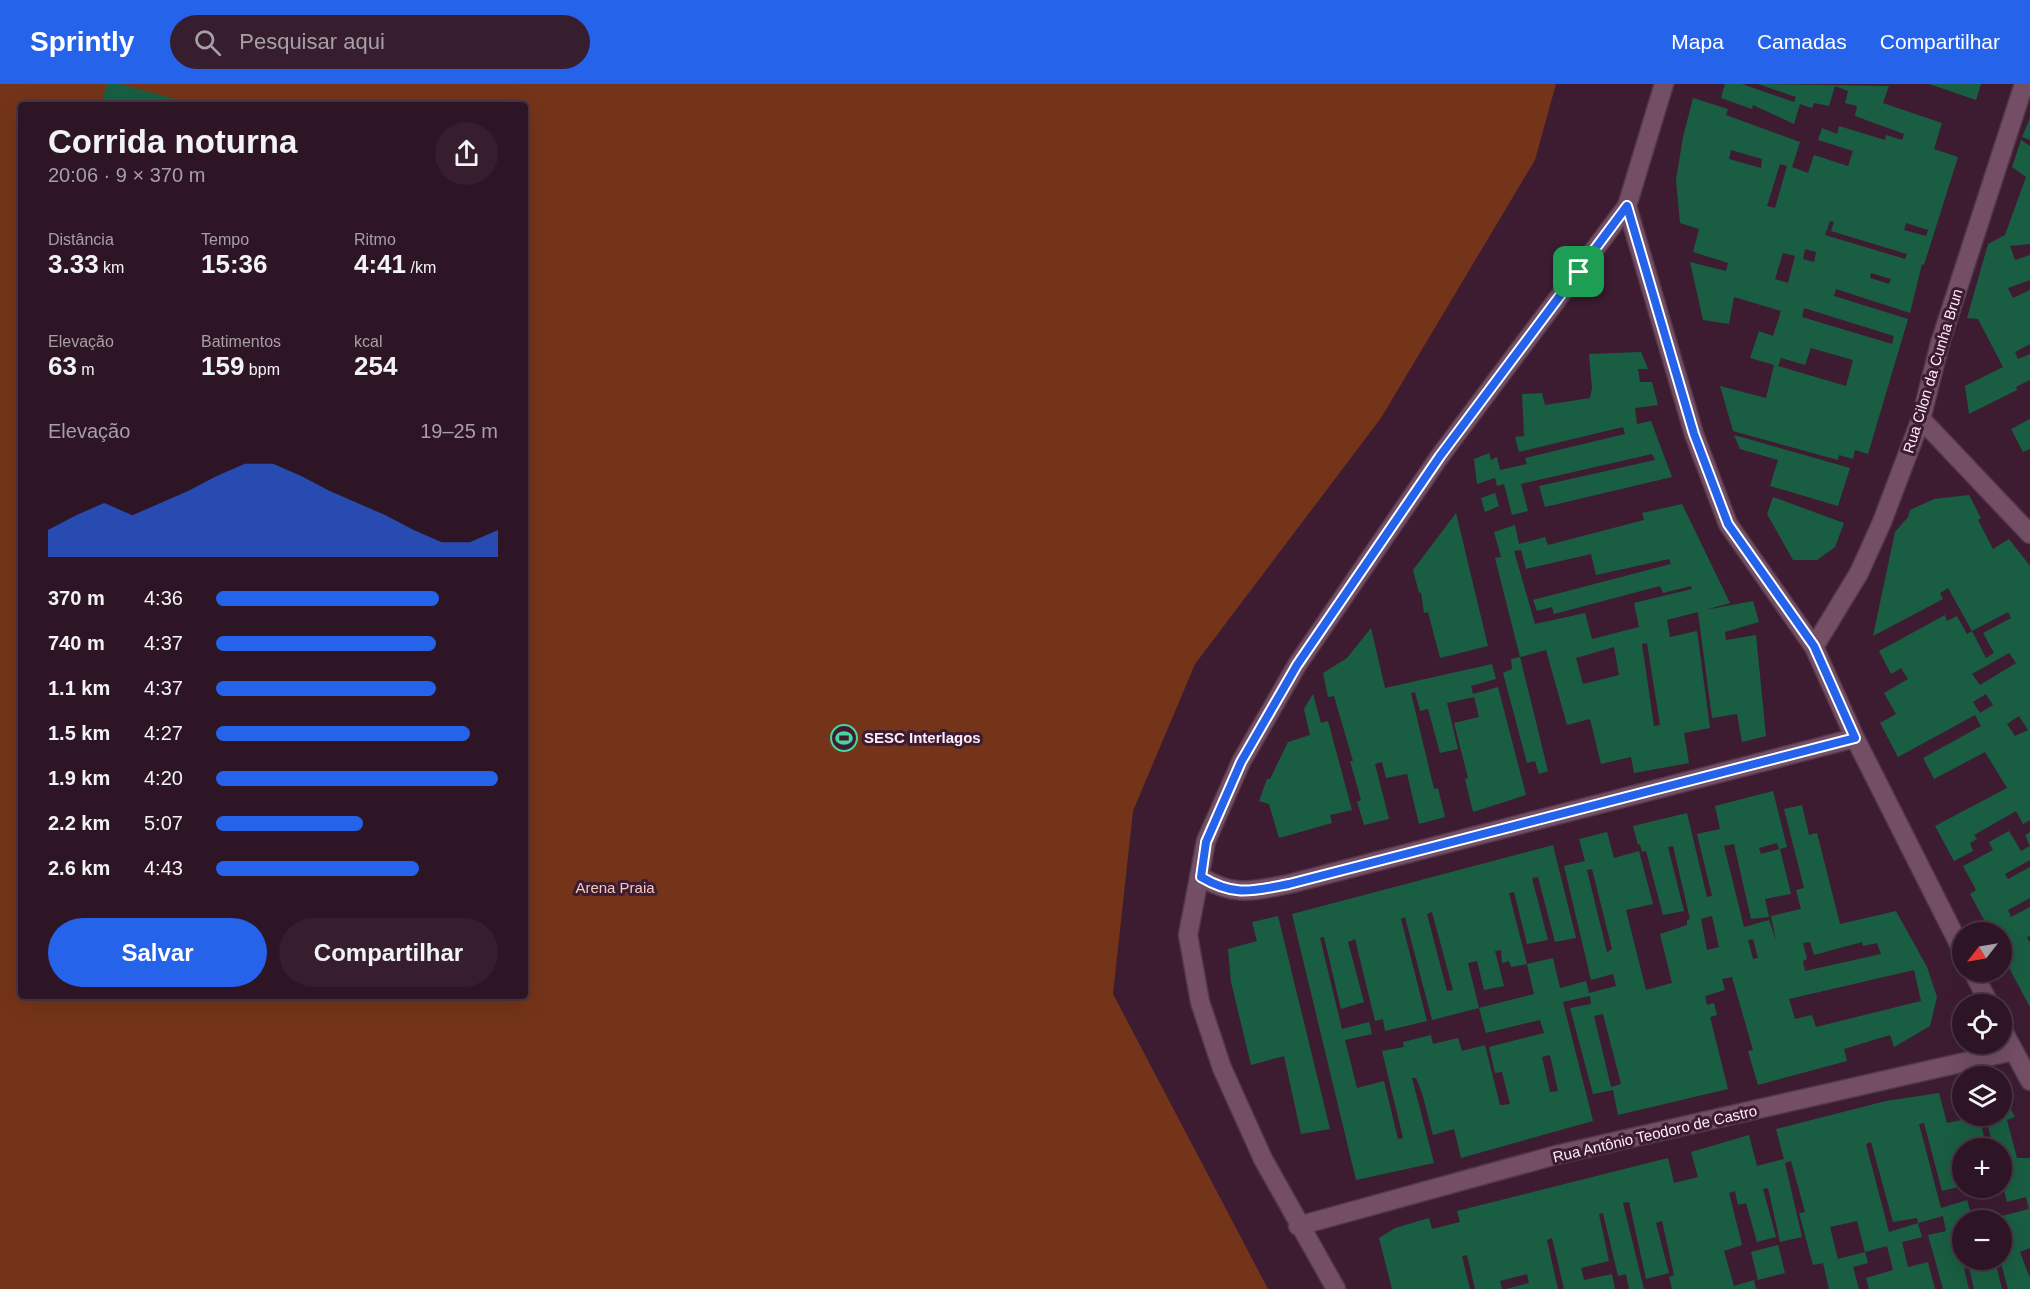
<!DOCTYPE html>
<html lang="pt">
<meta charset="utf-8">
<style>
body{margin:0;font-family:Helvetica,sans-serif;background:#361e2e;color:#f1f3f6;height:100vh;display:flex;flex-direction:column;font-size:22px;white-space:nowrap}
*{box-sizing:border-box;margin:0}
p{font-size:20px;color:#a79fa7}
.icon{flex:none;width:33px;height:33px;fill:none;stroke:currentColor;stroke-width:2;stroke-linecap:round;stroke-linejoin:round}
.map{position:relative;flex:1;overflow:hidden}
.details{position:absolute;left:18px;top:18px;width:510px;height:897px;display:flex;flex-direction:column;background:#2e1526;border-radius:6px;box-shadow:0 6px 24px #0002,0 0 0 2px #493443}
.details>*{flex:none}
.needle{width:39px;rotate:239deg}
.buttons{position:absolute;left:1952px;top:838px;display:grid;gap:12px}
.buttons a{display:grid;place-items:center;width:60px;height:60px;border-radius:50%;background:#2e1526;box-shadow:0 6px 24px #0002,0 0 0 2px #493443;font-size:30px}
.pin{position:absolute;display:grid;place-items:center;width:51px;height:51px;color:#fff;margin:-26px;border-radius:12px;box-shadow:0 3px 9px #0006}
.round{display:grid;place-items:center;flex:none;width:63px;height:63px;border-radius:32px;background:#361e2e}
.summary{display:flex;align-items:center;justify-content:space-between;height:102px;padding:0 30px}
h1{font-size:33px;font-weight:700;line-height:45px}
.stats{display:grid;grid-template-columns:repeat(3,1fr);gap:9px;height:102px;padding:6px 30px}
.stats div{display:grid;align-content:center}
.stats b{font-size:26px;font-weight:700}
.stats small{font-size:16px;font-weight:400}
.stats p{font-size:16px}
.chart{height:168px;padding:12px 30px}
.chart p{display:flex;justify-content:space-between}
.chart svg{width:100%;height:108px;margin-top:6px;fill:#2563eb;opacity:.7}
.action{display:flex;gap:12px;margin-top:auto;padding:12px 30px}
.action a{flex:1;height:69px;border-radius:36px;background:#2563eb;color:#fff;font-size:24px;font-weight:700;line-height:69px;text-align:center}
.action a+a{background:#361e2e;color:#f1f3f6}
ul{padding:0 30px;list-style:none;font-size:20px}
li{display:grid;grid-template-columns:96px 72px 1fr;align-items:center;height:45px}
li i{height:15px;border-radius:8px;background:#2563eb}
header{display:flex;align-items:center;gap:36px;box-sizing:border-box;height:84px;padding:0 30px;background:#2563eb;color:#fff}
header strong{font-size:28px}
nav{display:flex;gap:33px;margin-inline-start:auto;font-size:21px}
.search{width:420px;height:54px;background:#361e2e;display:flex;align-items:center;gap:15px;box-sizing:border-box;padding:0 21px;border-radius:33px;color:#a79fa7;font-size:22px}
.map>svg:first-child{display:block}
.green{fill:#743419;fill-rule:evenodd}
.building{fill:#195e42;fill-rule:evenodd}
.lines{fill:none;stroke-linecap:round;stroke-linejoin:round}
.street-casing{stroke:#53384a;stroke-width:21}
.street{stroke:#744e65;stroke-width:18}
.route-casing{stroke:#fff;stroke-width:12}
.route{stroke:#2563eb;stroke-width:8}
.labels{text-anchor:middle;stroke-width:6;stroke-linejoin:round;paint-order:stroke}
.street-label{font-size:15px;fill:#ffecf7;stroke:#3d1c32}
.poi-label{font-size:15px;font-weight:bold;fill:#ffecf7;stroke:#3d1c32;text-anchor:start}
.park-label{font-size:15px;fill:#f5caba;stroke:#3d1c32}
</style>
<header>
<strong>Sprintly</strong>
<div class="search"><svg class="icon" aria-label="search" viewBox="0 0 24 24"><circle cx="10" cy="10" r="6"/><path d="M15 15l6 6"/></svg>Pesquisar aqui</div>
<nav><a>Mapa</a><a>Camadas</a><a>Compartilhar</a></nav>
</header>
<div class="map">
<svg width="2030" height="1205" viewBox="0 0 2030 1205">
<rect width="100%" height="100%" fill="#3d1c32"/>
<!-- green -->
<path class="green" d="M0,0H1556L1535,76L1381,334L1195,580L1133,727L1113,910L1268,1205H0ZM21,21H525V912H21Z"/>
<!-- building -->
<path class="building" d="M107,0H119L175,15L174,21H101Z
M1725,0H1742L1794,18L1796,13L1758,0L1889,2L1883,19L1942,39L1934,65L1958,73L1924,181L1922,180L1910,229L1836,205L1834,212L1908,235L1868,370L1855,366L1853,375L1839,371L1838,376L1733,347L1720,302L1766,314L1774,281L1750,274L1759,247L1773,252L1781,227L1734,213L1729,240L1703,236L1690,178L1726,187L1728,179L1693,168L1699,145L1680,139L1676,96L1683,53L1693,14L1728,25L1726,31L1800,58L1792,83L1808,89L1814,71L1848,82L1853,67L1818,56L1822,44L1837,50L1839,42L1885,56L1886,51L1902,56L1904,50L1855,32L1857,22L1845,19L1848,7L1835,2L1829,22L1814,19L1812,24L1800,20L1794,40L1753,21L1752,25L1721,14ZM1731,66L1762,75L1761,84L1729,75ZM1780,80L1787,82L1775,124L1767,122ZM1830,137L1834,138L1831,147L1907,170L1905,175L1825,151ZM1906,139L1928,146L1926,152L1904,146ZM1805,165L1816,168L1814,178L1803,175ZM1783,169L1795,172L1788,199L1775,195ZM1871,189L1891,195L1889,200L1870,194ZM1804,224L1894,252L1892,260L1802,233ZM1811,264L1853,276L1846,302L1778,282L1781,274L1805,281Z
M1929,0H1981L1976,16Z
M2030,34V56L2022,53Z
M2021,56L2030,62V160L2010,162L2015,176L2030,171V196L2008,204L2013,214L2030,206V260L2015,268L2018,275L2030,270V296L2016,303L2017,306L1969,330L1965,302L2003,283L1978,235L1967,234L1988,160L2005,151L2026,93L2012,83Z
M1641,268L1648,285H1638L1640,298H1652L1658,321L1635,324L1637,340L1651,337L1672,393L1545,423L1539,402L1655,376L1652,370L1521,400L1528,427L1512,431L1504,400L1497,402L1495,394L1477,400L1474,375L1489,369L1491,376L1497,373L1500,386L1527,380L1525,374L1625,350L1623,343L1519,368L1515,353L1524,352L1522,310L1542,309L1545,321L1590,314L1592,304L1589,270Z
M2030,335V365L2023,368L2011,345Z
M1734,351L1850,384L1838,422L1770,402L1778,376L1740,365Z
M1495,409L1499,422L1485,428L1481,414Z
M1969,411L1981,434L1978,436L1993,465L2009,455L2030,482V736L2023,740L2016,727L1974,751L1977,755L1970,759L1973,767L1954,777L1935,742L2007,704L1985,668L1934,695L1923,674L1981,642L1975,631L1898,673L1880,639L1896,630L1884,609L1908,595L1901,584L1891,590L1879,567L1945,531L1947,537L1957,532L1967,550L1972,547L1948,504L1940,509L1943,515L1873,552L1895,448L1908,433L1910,426L1934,415ZM2008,528L2011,534L1983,549L1994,569L1986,574L1972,547ZM2009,569L2016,579L1980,601L1972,590ZM1986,610L1993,621L1980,629L1973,618ZM2019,632L2028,646L2015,652L2007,640Z
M1773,413L1844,439L1835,463L1817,476H1793L1767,430Z
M1682,420L1730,519L1705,526L1753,517L1759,538L1725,548L1726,556L1756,551L1766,652L1742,658L1737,630L1712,634L1698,528L1667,536L1670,553L1697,547L1710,644L1684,649L1689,679L1634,689L1631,673L1601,680L1590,635L1567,641L1546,566L1520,573L1495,474L1501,473L1494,448L1515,441L1519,460L1545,453L1548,461L1644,436L1642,429ZM1521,466L1526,485L1591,470L1596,491L1669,475L1671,480L1533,516L1537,527L1552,523L1554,530L1660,502L1663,509L1691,502L1692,505L1634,519L1639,543L1592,555L1585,529L1535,540L1514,467ZM1647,559L1660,641L1654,642L1642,560ZM1614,563L1619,591L1583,600L1576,574Z
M1456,429L1488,562L1440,574L1428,528L1424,529L1421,508L1419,509L1413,486Z
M1371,544L1385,604L1492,580L1496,595L1471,602L1473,610L1498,603L1526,711L1473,728L1465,695L1468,694L1454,639L1479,633L1474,613L1447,619L1458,665L1440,669L1428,625L1420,627L1415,608L1411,609L1434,705L1438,704L1445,733L1419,740L1407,690L1386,694L1382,678L1375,680L1389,735L1364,741L1357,718L1361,716L1350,677H1353L1334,612L1328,613L1323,589L1347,574Z
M1520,573L1548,687L1539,690L1535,677L1527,679L1503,589L1512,585L1511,575Z
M1313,610L1321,639L1328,637L1352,726L1330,731L1332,739L1279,754L1269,720L1259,717L1267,695H1270L1288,658L1310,651L1304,625Z
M1773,707L1787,763L1780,765L1791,810L1765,815L1769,833L1751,835L1734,760L1724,762L1744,843L1769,836L1776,856L1771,832L1801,825L1796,806L1804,804L1784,725L1802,721L1809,751L1817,749L1840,840L1896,827L1927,883L1937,913L1930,942L1894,963L1890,951L1844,965L1847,977L1758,1001L1748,967L1753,966L1732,893L1722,895L1725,906L1705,912L1707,921L1714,919L1717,931L1710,933L1728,1005L1618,1031L1613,1006L1593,1010L1570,924L1591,920L1590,912L1563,918L1593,1037L1461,1074L1454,1045L1433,1051L1422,1009L1416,994H1412L1434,1079L1356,1096L1292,830L1553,761L1576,854L1555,858L1538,793L1532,794L1548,856L1527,860L1514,808L1509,809L1527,880L1553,874L1560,904L1586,897L1589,909L1616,902L1613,890L1591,896L1564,782L1585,777L1579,755L1607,748L1614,774L1639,767L1653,820L1626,826L1646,906L1672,899L1660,850L1687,841V836L1690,835L1673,762L1668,763L1684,827L1663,831L1646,767L1642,768L1640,760L1638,761L1633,742L1687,729L1707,813L1712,812L1697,750L1720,745L1715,722ZM1777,759L1779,765L1761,770L1759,764ZM1592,785L1612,865L1607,868L1587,786ZM1432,828L1453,906L1447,907L1427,830ZM1712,832L1719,863L1707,866L1701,835ZM1405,833L1432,936L1479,924L1468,879L1477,877L1484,906L1504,902L1495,867L1501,866L1502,879L1509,877L1511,883L1527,880L1534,910L1479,924L1486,949L1540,936L1544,949L1489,963L1495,989L1502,988L1510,1020L1503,1021H1500L1485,961L1462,967L1458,954L1433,960L1431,951L1403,958L1404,963L1382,967L1403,1054L1398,1055L1384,997L1357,1004L1345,956L1372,950L1369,938L1342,945L1320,854L1324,853L1341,925L1364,918L1348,858L1355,855L1375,937L1383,935L1385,947L1427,937L1401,835ZM1753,855L1758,874L1753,875L1748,856ZM1810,858L1814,871L1862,858L1863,862L1877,859L1881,870L1805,887L1803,877L1807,875L1803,859ZM1914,886L1921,917L1816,943L1812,931L1795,935L1789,915ZM1603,930L1621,1000L1611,1003L1594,932ZM1550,971L1558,1007L1550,1008L1542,973Z
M2009,747L2021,767L2030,762L2025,751L2030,748V776L2005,790L2008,795L2030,783V814L2008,826L2011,833L2030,823V852L2027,853L2030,859V923L2001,869V849H1991L1970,810L1976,806L1963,782L1993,766L1989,758Z
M1278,832L1330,1045L1301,1050L1284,972L1251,981L1231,898L1228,865L1257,857L1252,838Z
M2001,1007L2015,1033L2007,1036L2017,1074H2030V1164L2020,1168L2030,1194V1205H2008L2000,1176L2001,1137L1990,1135L2029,1125L2026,1113L2007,1118L2001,1095V1065H1994L1985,1032H2001Z
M1939,1009L1947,1039L1980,1032L1986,1065H1962V1102L1942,1107L1924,1039L1919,1040L1941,1124L1967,1116L1973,1137H1962V1176H1995L2002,1205H1974L1969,1183L1964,1184L1969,1205H1943L1928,1151L1946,1147L1943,1132L1918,1139L1917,1134L1893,1138L1871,1058L1866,1060L1889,1148L1918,1139L1922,1153L1902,1158L1908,1183L1928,1178L1935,1205H1869L1866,1194L1893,1186L1887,1162L1865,1168L1868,1179L1853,1183L1859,1205H1829L1823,1179L1813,1181L1799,1129L1805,1128L1791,1077L1785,1079L1802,1153L1780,1158L1768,1104L1763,1105L1776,1153L1757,1158L1746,1119L1738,1121L1735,1107L1729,1109L1742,1161L1724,1167L1734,1202L1754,1196L1756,1205H1672L1669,1193L1674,1191L1662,1137L1656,1139L1669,1189L1646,1195L1629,1118L1623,1119L1644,1205H1629L1626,1190L1618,1192L1603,1129L1599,1130L1609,1177L1581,1184L1584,1196L1612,1190L1615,1205H1564L1552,1154L1547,1156L1558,1205H1506L1529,1199L1527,1190L1500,1197L1502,1205H1475L1467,1171L1462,1172L1470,1205H1392L1379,1154L1395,1144L1429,1134L1432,1145L1460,1138L1457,1127L1668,1074L1674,1099L1698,1093L1691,1068L1749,1051L1757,1082L1784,1075L1776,1045L1886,1017ZM1857,1137L1865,1168L1838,1175L1830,1143Z
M1972,1104H1993L1994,1109L1974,1113Z
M1778,1161L1785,1189L1758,1196L1751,1168Z"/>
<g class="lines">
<defs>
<path id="street" d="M1627,122L1694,350L1728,440L1814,563L1855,654L1962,866
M1921,335L2030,450
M1814,563L1859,489L1882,438L1921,335L1940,259L2024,0
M1201,793C1235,813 1252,807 1289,800L1855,654
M1973,888L1990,921
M2001,943L2030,997
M1298,1142L1556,1071L2013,967
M1336,1205L1263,1075L1222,984L1200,918L1188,851L1206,757L1241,678L1297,581L1440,372L1627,122L1664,0"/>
</defs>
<!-- street casing -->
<use href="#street" class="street-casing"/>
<!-- street -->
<use href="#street" class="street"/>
</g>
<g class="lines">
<defs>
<path id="route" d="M1627,122L1694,350L1728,440L1814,562L1855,654L1289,800C1252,807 1235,813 1201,793L1206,758L1241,678L1297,581L1440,372Z"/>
</defs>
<!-- route casing -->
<use href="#route" class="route-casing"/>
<!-- route -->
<use href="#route" class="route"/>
</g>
<!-- icons -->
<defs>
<symbol id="stadium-ring" viewBox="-11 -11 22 22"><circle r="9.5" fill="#3d1c32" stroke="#4bd49b" stroke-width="1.5"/><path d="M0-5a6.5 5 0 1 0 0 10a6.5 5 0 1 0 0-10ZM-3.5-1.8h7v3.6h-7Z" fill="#4bd49b"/></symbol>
</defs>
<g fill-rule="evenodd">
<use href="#stadium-ring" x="829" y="639" width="30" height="30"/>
</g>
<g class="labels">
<!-- street labels -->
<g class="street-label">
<text transform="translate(1933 287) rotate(-73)" y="5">Rua Cilon da Cunha Brun</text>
<text transform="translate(1655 1050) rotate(-13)" y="5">Rua Antônio Teodoro de Castro</text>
</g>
<!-- poi labels -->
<g class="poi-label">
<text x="864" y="659">SESC Interlagos</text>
</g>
<!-- park labels -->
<g class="park-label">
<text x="615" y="809">Arena Praia</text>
</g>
</g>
</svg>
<div class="buttons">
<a><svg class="needle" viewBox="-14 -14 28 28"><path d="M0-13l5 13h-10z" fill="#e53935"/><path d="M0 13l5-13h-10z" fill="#a79fa7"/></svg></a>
<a><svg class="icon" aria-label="locate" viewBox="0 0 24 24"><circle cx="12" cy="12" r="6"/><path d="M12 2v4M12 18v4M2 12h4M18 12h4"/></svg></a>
<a><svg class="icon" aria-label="layers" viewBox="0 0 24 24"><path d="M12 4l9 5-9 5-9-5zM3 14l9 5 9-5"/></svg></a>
<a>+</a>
<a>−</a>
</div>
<div class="pin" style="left:1579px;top:188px;background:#1e9e55"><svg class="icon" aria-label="arrive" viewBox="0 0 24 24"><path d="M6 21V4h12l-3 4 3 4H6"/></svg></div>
<section class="details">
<div class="summary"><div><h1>Corrida noturna</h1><p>20:06 · 9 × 370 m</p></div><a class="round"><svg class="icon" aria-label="share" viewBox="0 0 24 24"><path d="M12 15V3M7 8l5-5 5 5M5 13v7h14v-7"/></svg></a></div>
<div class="stats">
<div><p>Distância</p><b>3.33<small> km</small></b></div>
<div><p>Tempo</p><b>15:36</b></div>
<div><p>Ritmo</p><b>4:41<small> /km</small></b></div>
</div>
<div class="stats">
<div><p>Elevação</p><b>63<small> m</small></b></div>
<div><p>Batimentos</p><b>159<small> bpm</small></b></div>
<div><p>kcal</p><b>254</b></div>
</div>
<div class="chart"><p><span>Elevação</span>19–25 m</p>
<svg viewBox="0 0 160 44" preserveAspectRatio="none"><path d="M0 44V33L10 27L20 22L30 27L40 22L50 17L60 11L70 6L80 6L90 11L100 17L110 22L120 27L130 33L140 38L150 38L160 33V44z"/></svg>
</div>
<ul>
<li><b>370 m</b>4:36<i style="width:79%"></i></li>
<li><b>740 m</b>4:37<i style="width:78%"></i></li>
<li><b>1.1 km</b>4:37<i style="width:78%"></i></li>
<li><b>1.5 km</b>4:27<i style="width:90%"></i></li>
<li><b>1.9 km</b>4:20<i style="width:100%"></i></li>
<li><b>2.2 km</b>5:07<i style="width:52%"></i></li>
<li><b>2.6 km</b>4:43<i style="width:72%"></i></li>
</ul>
<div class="action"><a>Salvar</a><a>Compartilhar</a></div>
</section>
</div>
